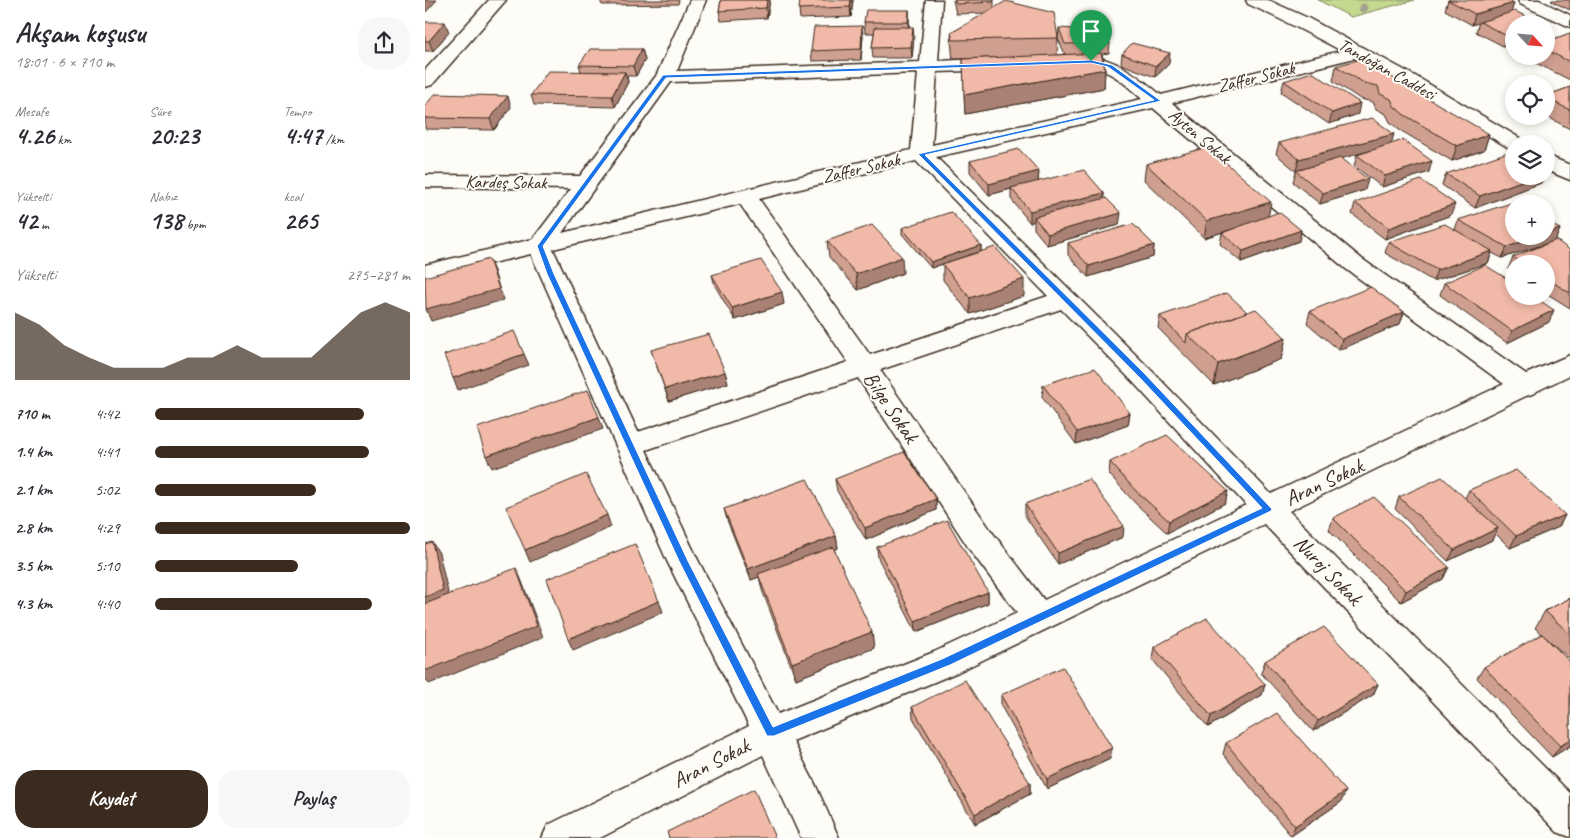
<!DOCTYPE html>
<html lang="tr">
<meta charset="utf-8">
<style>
body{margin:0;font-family:Caveat,sans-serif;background:#f7f7f7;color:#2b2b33;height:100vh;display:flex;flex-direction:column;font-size:19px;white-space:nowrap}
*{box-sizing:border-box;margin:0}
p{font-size:16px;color:#7c7c81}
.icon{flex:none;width:28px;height:28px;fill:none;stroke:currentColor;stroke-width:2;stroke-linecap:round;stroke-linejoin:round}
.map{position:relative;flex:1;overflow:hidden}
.panel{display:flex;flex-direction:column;background:#fff;width:425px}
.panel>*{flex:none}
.needle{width:32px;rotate:116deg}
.tools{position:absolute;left:1080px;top:15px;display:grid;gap:10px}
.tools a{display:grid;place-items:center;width:50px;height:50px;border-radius:50%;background:#fff;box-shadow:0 2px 8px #0003;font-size:25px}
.pin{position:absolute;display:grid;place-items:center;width:42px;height:42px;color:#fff;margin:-51px -21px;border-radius:50% 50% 50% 0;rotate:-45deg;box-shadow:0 0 5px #0007}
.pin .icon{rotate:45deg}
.round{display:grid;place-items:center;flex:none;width:52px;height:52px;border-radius:20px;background:#f7f7f7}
.overview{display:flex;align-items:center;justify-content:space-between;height:85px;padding:0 15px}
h1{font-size:28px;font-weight:600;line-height:38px}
.metrics{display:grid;grid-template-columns:repeat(3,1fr);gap:8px;height:85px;padding:5px 15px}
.metrics div{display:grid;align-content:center}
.metrics b{font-size:25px;font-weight:600}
.metrics small{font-size:14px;font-weight:400}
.metrics p{font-size:14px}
.chart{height:140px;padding:10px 15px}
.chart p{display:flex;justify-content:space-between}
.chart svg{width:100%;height:90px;margin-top:5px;fill:#3b2a1e;opacity:.7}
.cta{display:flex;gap:10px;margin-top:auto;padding:10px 15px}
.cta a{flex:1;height:58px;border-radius:20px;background:#3b2a1e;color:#fff;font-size:20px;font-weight:600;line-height:58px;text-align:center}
.cta a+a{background:#f7f7f7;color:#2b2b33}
ul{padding:0 15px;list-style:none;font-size:16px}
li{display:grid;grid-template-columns:80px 60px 1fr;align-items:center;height:38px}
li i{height:12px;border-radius:6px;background:#3b2a1e}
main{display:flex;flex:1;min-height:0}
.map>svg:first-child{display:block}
.green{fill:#c3d98f;stroke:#7f8256}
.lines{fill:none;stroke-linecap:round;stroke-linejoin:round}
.street-casing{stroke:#3b2a1e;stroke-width:3}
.secondary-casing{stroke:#3b2a1e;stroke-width:3}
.street{fill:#fdfcf7;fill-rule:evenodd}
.secondary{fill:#fdfcf7;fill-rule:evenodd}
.tree{fill:#a5a18f}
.wall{fill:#cf9f90;stroke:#3b2a1e}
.shaded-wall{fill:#a98275;stroke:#3b2a1e}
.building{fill:#f1b9a7;stroke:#3b2a1e}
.route{fill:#1a73e8;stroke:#fff;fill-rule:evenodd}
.labels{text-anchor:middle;stroke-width:4;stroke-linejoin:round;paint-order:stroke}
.far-street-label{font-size:18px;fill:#3b2a1e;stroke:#fdfcf7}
.street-label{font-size:21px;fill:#3b2a1e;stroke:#fdfcf7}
</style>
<main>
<section class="panel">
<div class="overview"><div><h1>Akşam koşusu</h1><p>18:01 · 6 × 710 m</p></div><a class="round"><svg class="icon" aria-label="share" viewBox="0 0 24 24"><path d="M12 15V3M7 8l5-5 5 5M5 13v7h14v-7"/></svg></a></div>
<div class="metrics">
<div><p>Mesafe</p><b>4.26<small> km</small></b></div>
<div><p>Süre</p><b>20:23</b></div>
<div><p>Tempo</p><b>4:47<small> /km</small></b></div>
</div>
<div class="metrics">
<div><p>Yükselti</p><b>42<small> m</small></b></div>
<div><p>Nabız</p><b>138<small> bpm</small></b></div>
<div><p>kcal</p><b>265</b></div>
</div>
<div class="chart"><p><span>Yükselti</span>275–281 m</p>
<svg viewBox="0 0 160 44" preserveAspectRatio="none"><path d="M0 44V11L10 17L20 27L30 33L40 38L50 38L60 38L70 33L80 33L90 27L100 33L110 33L120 33L130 22L140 11L150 6L160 11V44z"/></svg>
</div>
<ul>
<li><b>710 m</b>4:42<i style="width:82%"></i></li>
<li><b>1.4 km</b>4:41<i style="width:84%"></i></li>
<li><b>2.1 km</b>5:02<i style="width:63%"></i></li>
<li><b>2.8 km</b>4:29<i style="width:100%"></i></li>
<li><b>3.5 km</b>5:10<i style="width:56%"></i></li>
<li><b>4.3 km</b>4:40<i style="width:85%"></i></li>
</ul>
<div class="cta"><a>Kaydet</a><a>Paylaş</a></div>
</section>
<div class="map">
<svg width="1145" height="838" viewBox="0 0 1145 838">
<rect width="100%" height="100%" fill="#fdfcf7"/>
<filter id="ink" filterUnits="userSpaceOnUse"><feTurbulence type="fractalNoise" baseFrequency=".02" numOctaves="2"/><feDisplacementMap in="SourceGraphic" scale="10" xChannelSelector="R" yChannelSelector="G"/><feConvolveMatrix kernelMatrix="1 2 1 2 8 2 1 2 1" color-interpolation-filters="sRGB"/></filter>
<g filter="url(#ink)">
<!-- green -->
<path class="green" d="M893,0H990L926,17Z"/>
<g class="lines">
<defs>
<path id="street" d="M64,0H81L7,85L0,87V70Z
M265,0H281L252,71L495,62L501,0H517L513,61L575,58L582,60L584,64L582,68L575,70L512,72L507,145L717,99C703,87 690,73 672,69C660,66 648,69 636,66L634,62L636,58C678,48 706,70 736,95L932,47L938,48L941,52L938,56L747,103L937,259L1101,374L1145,355V375L1112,391L1110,393L1101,396L864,511L1145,793V837L1132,832L839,524L533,672L368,741L391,786L414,838H376L338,755L175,838H117L123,825L324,726L242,561L106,254L0,279V265L108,239L146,189L0,187V175L155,176L231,76ZM493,73L486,150L137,233L246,82ZM728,108L921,269L1079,384L846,494L725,369L511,157ZM491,161L623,296L445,355L334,199ZM315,204L423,362L213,432L128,249ZM636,309L707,381L821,505L619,600L567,532L455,370ZM433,378L545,550L592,613L509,652L353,714L273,560L221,450Z
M1093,0H1114L1145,15V27L1095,4Z"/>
<path id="secondary" d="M821,0H843L883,18L992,77L1098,140L1101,144H1089V150L1084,148C998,97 913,45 823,4Z
M1121,155L1145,165V180L1121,170Z"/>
</defs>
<!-- street casing -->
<use href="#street" class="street-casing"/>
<!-- secondary casing -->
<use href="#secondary" class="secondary-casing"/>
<!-- street -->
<use href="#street" class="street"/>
<!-- secondary -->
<use href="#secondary" class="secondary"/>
</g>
<!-- trees -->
<circle class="tree" cx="938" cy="8" r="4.5"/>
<!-- wall -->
<path class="wall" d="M175,0H254L253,4L177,5Z
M296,0H345L342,18L296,21L294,11Z
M428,0L426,17L375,19L374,9Z
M528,0H569V9L633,38L632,55L640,54L633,39L634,28L685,43L684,53L677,54L680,69L679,88L540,114L538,59L570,58L528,59L527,52L526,33L562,13L531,14Z
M1023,0L1089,3L1086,12L1089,24V43L1078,46L1051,32L1054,22L1047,25L1020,10Z
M1127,0H1145V10L1126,1Z
M484,10V27L489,37L487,58H448L447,48L449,33H440L439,22Z
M0,22L24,32L8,51H0Z
M437,26L438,36L436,60L387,61L386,51Z
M1145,33V80L1105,60L1107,56H1121V42Z
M217,49L220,60L211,76H202L203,82L190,107L109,105L106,95L156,71L154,65Z
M697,54L744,64L730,77L696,64Z
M911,66L1064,134L1059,150L1027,161L973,129L965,122L961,114L951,109L948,102L935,99L908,81Z
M859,81L933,114L904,124L856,92Z
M1145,87V129L1121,116V96Z
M86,107L69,130L0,129V118Z
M854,143L966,144L1004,172L957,187L929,166L932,155L954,148L916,158L940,190L895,204L868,182L871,171L883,167L871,171L851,154Z
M545,161L614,171L613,181L679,193V199L694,225L622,245L609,229V221L605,223L586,199V189L564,195L545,172Z
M721,164L876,230L874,241L816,262L795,244L797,233L807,229L779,238L719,180Z
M1021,174L1089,176H1119L1116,183L1050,208L1017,185Z
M930,203L1026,215L960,239L927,214Z
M1033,220L1135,229L1130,241L1077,258L1067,253L1063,263L1008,281L960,253L963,242L1030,230Z
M477,228L556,245V251L599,296L545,314L518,280V264L506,268L477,234Z
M402,241L478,273L433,290L404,257Z
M643,243L729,245L728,257L663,277L643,255Z
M1145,250V308L1121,293V264H1089V272L1083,269L1088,257Z
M287,275L359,304L310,320L290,286Z
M1019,283L1124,322L1082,343L1015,295Z
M885,311L979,312L975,324L914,350L882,323Z
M735,316L861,338L856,359L789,385L733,328Z
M226,350L300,372L303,383L244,401Z
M618,385L705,413L703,425L651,444L617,397Z
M685,462L803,491L800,503L742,533L709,502L684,474Z
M410,479L511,499V510L441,540L412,491Z
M1044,490L1140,515L1134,527L1085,548L1070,533L1067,540L1023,561L970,509L974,497L1040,498Z
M600,504L698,537L633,564L600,516Z
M299,509L411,536L413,548L409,549L449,648L371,679L337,590L334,577L326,580L302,520Z
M908,518L1024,567L1018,579L976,602L904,530Z
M452,547L563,592V603L491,632L453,558Z
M1145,598V659L1110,628L1120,611Z
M729,647L840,684L837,695L783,727L727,659Z
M840,661L953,684L948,695L888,731L836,673Z
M1145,662V746L1127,757L1052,678L1059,667Z
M576,695L685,759L622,789L576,706Z
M487,707L605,783V794L550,824L488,718Z
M801,743L916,802L866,836L798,754Z"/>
<!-- shaded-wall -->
<path class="shaded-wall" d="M0,0H12L0,13Z
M342,0H345L342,18L341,8Z
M426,0H428L426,17L425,7Z
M1089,3L1086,13L1047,25L1050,14Z
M484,10V32L483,22Z
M20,22L24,32L8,51L4,41Z
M437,26L438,36L436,60V49Z
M488,27L489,37L487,58L486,47Z
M1089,34V43L1078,46L1082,36Z
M217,49L220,60L211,76L208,66Z
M745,53L744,64L730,77L731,66Z
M680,69L679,88L540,114L539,95Z
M200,72L203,82L190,107L187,96Z
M83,96L86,107L69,130L65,119Z
M935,103L933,114L904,124L907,113Z
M969,134L966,145L871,171L874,159Z
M1064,134L1059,150L1027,161L1032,146Z
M1007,161L1004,172L957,187L960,176Z
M614,171L613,182L586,188V189L564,195V184Z
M1110,176H1119L1116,183L1050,208L1055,196Z
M943,179L940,190L895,204L898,193Z
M679,193L678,204L609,217V221L605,223V211Z
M846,202L843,218L779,238L782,221Z
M1030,204L1026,215L960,239L964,228Z
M696,213L694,225L622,245L623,234Z
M1135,229L1130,241L1077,258L1082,247L1114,236H1121V234Z
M876,230L874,241L816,262L818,251Z
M556,245V251L506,268V262Z
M729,245L728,257L663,277L664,266Z
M1067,251L1063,263L1008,281L1012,270Z
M477,257L478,273L433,290L431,274Z
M64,259L69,271L78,300L6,321L1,309Z
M599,279V296L545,314V298Z
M357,292L359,304L310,320L307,308Z
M1129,310L1124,322L1082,343L1087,331Z
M979,312L975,324L914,350L917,339Z
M861,338L856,359L789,385L793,364Z
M99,354L104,365L33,390L28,378Z
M300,372L303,383L244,401L240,389Z
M705,413L703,425L651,444L652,432Z
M174,417L178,429L67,468L61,456Z
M803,491L800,503L742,533L744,521Z
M511,499V510L441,540L440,528Z
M182,515L186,527L105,562L100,550Z
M1140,515L1134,527L1085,548L1091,536Z
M699,526L698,537L633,564V553Z
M1073,528L1067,540L1023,561L1029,550Z
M411,536L413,548L326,580L323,569Z
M7,542L14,553L25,601L0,611V597Z
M1024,567L1018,579L976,602L981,591Z
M91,568L96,579L118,637L4,684L0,678V671Z
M563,592V603L491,632L490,621Z
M234,601L238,612L148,650L143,639Z
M447,632L449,648L371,679L367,663Z
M840,684L837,695L783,727L786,716Z
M953,684L948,695L888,731L893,721Z
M1145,740V746L1127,757L1135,746Z
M687,748L685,759L622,789V779Z
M605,783V794L550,824V814Z
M921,791L916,802L866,836L870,826Z"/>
<!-- building -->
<path class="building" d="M296,0H342L341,8L294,11Z
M375,0H426L425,7L374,9Z
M530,0H569L568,2L531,4Z
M1023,0H1084L1089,3L1050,14Z
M581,1L629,13L633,38L528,40L526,33Z
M441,10H484L483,22H439Z
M1090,11L1116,24H1089V34L1082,36L1055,22Z
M0,22H20L4,41H0Z
M437,26L436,49L386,51L389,27Z
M450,27H488L486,47L447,48Z
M634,28L680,31L685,43L640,44Z
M1145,33V62L1121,50V42Z
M707,43L745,53L731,66L697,54Z
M165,49H217L208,66L154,65Z
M676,53L680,69L539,95L538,59Z
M936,59L1064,134L1032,146L978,114L969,106L966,99L955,94L953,86L939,83L911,66Z
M123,71L200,72L187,96L106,95Z
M887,72L935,103L907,113L859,81Z
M1145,87V110L1121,98V96Z
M10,94L83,96L65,119L0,118V106Z
M947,118L969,134L874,159L854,143Z
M978,140L1007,161L960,176L932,155Z
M783,147L846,202L782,221L721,164Z
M594,149L614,171L564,184L545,161Z
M1086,151L1089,153V176H1110L1055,196L1021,174Z
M915,158L943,179L898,193L871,171Z
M659,170L679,193L605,211L586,188Z
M996,180L1030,204L964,228L930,203Z
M681,198L696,213L623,234L609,217Z
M1086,203L1089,205V236H1114L1082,247L1033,220Z
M526,212L556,245L506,262L477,228Z
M854,212L876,230L818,251L797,233Z
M1121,222L1135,229L1121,234Z
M708,224L729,245L664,266L643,243Z
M1020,224L1067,251L1012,270L963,242Z
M447,225L477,257L431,274L402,241Z
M1131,240L1145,250V293L1121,278V264H1098L1088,257Z
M570,247L599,279L545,298L517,264Z
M64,259L74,289L1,309L0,277Z
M336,260L357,292L307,308L287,275Z
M1060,265L1089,283V296H1108L1129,310L1087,331L1019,283Z
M946,287L979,312L917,339L885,311Z
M802,293L822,312L762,334L761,343L735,316Z
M831,309L861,338L793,364L762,334Z
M89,331L99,354L28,378L19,355Z
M284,334L300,372L240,389L226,350Z
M670,368L705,413L652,432L618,385Z
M163,390L174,417L61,456L52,428Z
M742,435L803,491L744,521L711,491L685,462Z
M479,452L511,499L440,528L410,479Z
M1091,470L1140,515L1091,536L1044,490Z
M161,474L182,515L100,550L81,507Z
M1017,477L1073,528L1029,550L974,497Z
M382,479L411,536L323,569L299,509Z
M664,479L699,526L633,553L600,504Z
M949,497L1024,567L981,591L908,518Z
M522,520L563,592L490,621L452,547Z
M7,542L18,590L0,597V544Z
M210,544L234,601L143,639L122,579Z
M408,547L447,632L367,663L333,574Z
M91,568L112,626L0,671V604Z
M1145,598V634L1120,611Z
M782,618L840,684L786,716L729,647Z
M899,627L953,684L893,721L840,661Z
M1117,634L1145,662V740L1135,746L1059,667Z
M638,667L687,748L622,779L576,695Z
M540,680L605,783L550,814L487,707Z
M852,713L921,791L870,826L801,743Z
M329,789L350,838H244L242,832Z"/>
</g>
<!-- route -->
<path class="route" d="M666,60L687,65L736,101L500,155L719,373L847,509L846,511L525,665L349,736H342L254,561L122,274L112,246L238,75ZM666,63L683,67L729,100L493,154L714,377L837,508L517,659L348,727L263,561L129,274L118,246L241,78Z"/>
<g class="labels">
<!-- far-street labels -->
<g class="far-street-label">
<text transform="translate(962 69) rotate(29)" y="6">Tandoğan Caddesi</text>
<text transform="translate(831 77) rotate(-14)" y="6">Zaffer Sokak</text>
<text transform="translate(775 136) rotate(40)" y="6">Ayten Sokak</text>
<text transform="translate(436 168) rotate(-13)" y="6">Zaffer Sokak</text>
<text transform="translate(81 182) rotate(1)" y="6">Kardeş Sokak</text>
</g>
<!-- street labels -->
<g class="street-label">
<text transform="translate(466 407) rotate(56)" y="7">Bilge Sokak</text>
<text transform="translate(899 482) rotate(-25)" y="7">Aran Sokak</text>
<text transform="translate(903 570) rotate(46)" y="7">Nuroj Sokak</text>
<text transform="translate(286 763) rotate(-27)" y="7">Aran Sokak</text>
</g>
</g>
</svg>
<div class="tools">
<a><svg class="needle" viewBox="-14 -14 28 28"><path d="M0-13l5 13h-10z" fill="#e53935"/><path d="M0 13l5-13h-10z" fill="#7c7c81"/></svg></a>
<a><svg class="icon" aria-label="locate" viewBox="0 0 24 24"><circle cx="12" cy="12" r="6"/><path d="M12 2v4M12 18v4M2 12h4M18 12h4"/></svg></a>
<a><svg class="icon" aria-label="layers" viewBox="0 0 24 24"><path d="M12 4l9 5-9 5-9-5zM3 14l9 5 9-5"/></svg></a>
<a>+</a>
<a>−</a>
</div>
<div class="pin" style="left:666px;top:61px;background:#1e9e55"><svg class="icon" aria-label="arrive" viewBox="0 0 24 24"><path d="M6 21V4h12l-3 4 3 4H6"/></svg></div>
</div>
</main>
